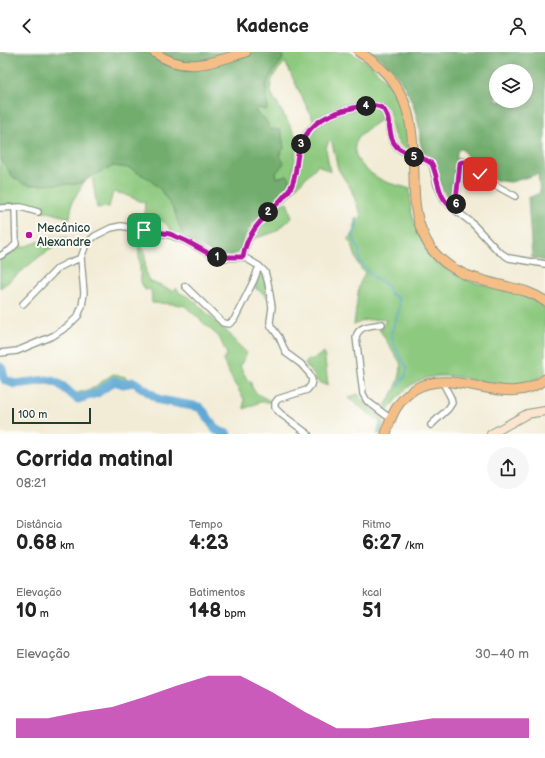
<!DOCTYPE html>
<html lang="pt">
<meta charset="utf-8">
<style>
body{margin:0;font-family:"Balsamiq Sans",sans-serif;background:#f6f6f6;color:#222;height:100vh;display:flex;flex-direction:column;font-size:15px;white-space:nowrap}
*{box-sizing:border-box;margin:0}
p{font-size:13px;color:#767676}
.icon{flex:none;width:22px;height:22px;fill:none;stroke:currentColor;stroke-width:2;stroke-linecap:round;stroke-linejoin:round}
.map{position:relative;height:382px;overflow:hidden}
.side{display:flex;flex-direction:column;background:#fff;flex:1}
.side>*{flex:none}
.buttons{position:absolute;left:489px;top:12px;display:grid;gap:8px}
.buttons a{display:grid;place-items:center;width:44px;height:44px;border-radius:50%;background:#fff;box-shadow:0 2px 10px #0003;font-size:20px}
.scale{position:absolute;left:12px;bottom:10px;width:79px;box-sizing:border-box;padding-left:4px;border:2px solid #1f3d34;border-top:0;font-size:11px;line-height:14px;white-space:nowrap;color:#1f3d34;-webkit-text-stroke:3px #fdfcf7;paint-order:stroke}
.pin{position:absolute;display:grid;place-items:center;width:34px;height:34px;color:#fff;margin:-17px;border-radius:8px;box-shadow:0 2px 6px #0006}
.km{position:absolute;width:20px;height:20px;margin:-10px;border-radius:50%;background:#222;color:#fff;font-size:11px;line-height:20px;text-align:center}
.round{display:grid;place-items:center;flex:none;width:42px;height:42px;border-radius:21px;background:#f6f6f6}
.summary{display:flex;align-items:center;justify-content:space-between;height:68px;padding:0 16px}
h1{font-size:22px;font-weight:700;line-height:30px}
.stats{display:grid;grid-template-columns:repeat(3,1fr);gap:6px;height:68px;padding:4px 16px}
.stats div{display:grid;align-content:center}
.stats b{font-size:20px;font-weight:700}
.stats small{font-size:11px;font-weight:400}
.stats p{font-size:11px}
.chart{height:112px;padding:8px 16px}
.chart p{display:flex;justify-content:space-between}
.chart svg{width:100%;height:72px;margin-top:4px;fill:#b5179e;opacity:.7}
header{display:flex;justify-content:space-between;align-items:center;height:52px;padding:0 16px;background:#fff;font-size:18px;font-weight:700}
.map>svg:first-child{display:block}
.green{fill:#8dc97f;stroke:#56835a}
.forest{fill:#72ad6e;stroke:#487551;fill-rule:evenodd}
.lines{fill:none;stroke-linecap:round;stroke-linejoin:round}
.stream{stroke:#5ea7d5;stroke-width:1.5}
.river{stroke:#5ea7d5;stroke-width:9}
.street-casing{stroke:#889485;stroke-width:8}
.secondary-casing{stroke:#889485;stroke-width:10}
.primary-casing{stroke:#889485;stroke-width:11}
.street{stroke:#fff;stroke-width:5.5}
.secondary{stroke:#fbe5cf;stroke-width:8}
.primary{stroke:#f6be87;stroke-width:9}
.route-casing{stroke:#fff;stroke-width:8}
.route{stroke:#b5179e;stroke-width:5}
.poi-dot{fill:#b5179e;stroke:#fdfcf7;stroke-width:1.5}
.labels{text-anchor:middle;stroke-width:4;stroke-linejoin:round;paint-order:stroke}
.poi-label{font-size:12px;fill:#1f3d34;stroke:#fdfcf7;text-anchor:start}
</style>
<header><svg class="icon" aria-label="back" viewBox="0 0 24 24"><path d="M15 5l-7 7 7 7"/></svg>Kadence<svg class="icon" aria-label="person" viewBox="0 0 24 24"><circle cx="12" cy="8" r="4"/><path d="M4 21q1-7 8-7t8 7"/></svg></header>
<div class="map">
<svg width="545" height="382" viewBox="0 0 545 382">
<rect width="100%" height="100%" fill="#fdfcf7"/>
<filter id="ink" filterUnits="userSpaceOnUse"><feTurbulence type="fractalNoise" baseFrequency=".025" numOctaves="2"/><feDisplacementMap in="SourceGraphic" scale="8" xChannelSelector="R" yChannelSelector="G"/><feConvolveMatrix kernelMatrix="1 2 1 2 8 2 1 2 1" color-interpolation-filters="sRGB"/></filter>
<filter id="wash" filterUnits="userSpaceOnUse"><feTurbulence type="fractalNoise" baseFrequency=".012" numOctaves="4" result="noise"/><feDisplacementMap in="SourceGraphic" scale="16" xChannelSelector="R" yChannelSelector="G"/><feGaussianBlur stdDeviation="0.9" result="paint"/><feColorMatrix in="noise" values="0 0 0 0 0 0 0 0 0 0 0 0 0 0 0 0 0 1.4 0 .05"/><feComposite in="paint" operator="in"/></filter>
<g filter="url(#wash)">
<rect width="100%" height="100%" fill="#f2ecd6"/>
<!-- green -->
<path class="green" d="M281,0H349L362,7L373,15L385,27L399,48L407,74L408,96H404C391,86 392,72 389,57C379,43 337,56 324,63C320,65 317,68 314,70L285,10C277,19 268,28 271,41L299,89L296,97L292,129L286,138L290,129L283,124L277,126C275,116 277,104 284,96L281,78L270,77L265,67L256,61V58L258,56L267,58L268,55C262,32 268,25 283,7Z
M373,56C379,57 382,60 385,65C376,71 364,78 358,86C346,105 370,123 386,130C394,133 402,134 410,137L411,160L419,183L443,215L452,221L470,229L530,245L545,255V322C493,358 435,286 390,356L383,357C391,345 404,325 400,310L379,277H382L386,267L365,268L354,273L359,233L365,221C354,211 357,199 348,187C354,180 355,175 355,167L362,166L351,137L338,117L332,91L329,88L326,97L330,120L318,113L285,147C293,136 298,127 299,113C300,109 299,105 300,101C301,95 306,87 310,82C327,60 347,59 373,56Z
M0,107L5,114L30,133L75,132L84,130L72,150L70,166L22,153L14,152L0,154Z
M113,114L129,116L148,126L160,137L174,158L183,184L172,180C164,167 158,166 144,162L145,151L123,142L113,140L109,155L97,156L92,124Z
M287,150L292,166L275,180L250,188C259,175 271,155 287,150Z
M50,186H68C59,193 49,198 39,205C26,215 14,227 0,236V205L11,201L17,195H23Z
M138,190C151,201 141,217 149,229L173,239L176,236L180,241L191,246L223,277L230,282L233,287L247,301L240,314L248,329H251C251,342 263,344 272,350H260L244,357V347L234,331L223,309L227,302L219,285L185,254L174,252L152,251L151,237L145,238L141,230Z
M262,223L264,226L267,244L255,236L259,225Z
M324,300L328,332L327,334L315,328L314,323L305,312L309,307L311,309Z
M113,322L126,325L128,329L122,330L115,327C105,330 85,353 74,342L93,336Z
M358,342C364,355 382,362 384,370C385,373 382,378 381,382H378L381,372L379,369L348,346Z"/>
<!-- forest -->
<path class="forest" d="M0,0H281L283,7C269,24 262,33 268,55L267,58L258,56L256,58V61L265,67L270,77L281,78L284,96L279,102L284,111L276,121L277,126L287,123L289,125L290,129C282,147 266,157 253,171C246,180 244,189 240,199C222,213 199,193 183,184L174,158L160,137L148,126L129,116L113,114L92,124L84,130L75,132L30,133L22,131L14,126L0,107Z
M371,0H545V209L532,206L528,146L540,141L538,122L511,130L500,129L493,127L466,103L462,97H460L457,100L454,151H452C440,139 441,130 436,115C434,107 425,104 422,96C419,90 420,82 419,75C413,44 398,17 371,0ZM496,19H526V49H496Z"/>
<g class="lines">
<!-- stream -->
<path class="stream" d="M357,168V176L353,184L359,199L360,210L375,227L380,228L387,234L390,241L398,246L399,249V258L391,282L393,291L407,316L406,323L399,333
M377,382L380,371"/>
<!-- river -->
<path class="river" d="M0,315L2,317L4,326L5,328L15,332L47,328C55,329 62,333 68,339C72,342 74,345 78,347L97,341L114,329L123,332L134,330L160,348L199,355L204,360L216,378L227,382"/>
</g>
</g>
<g filter="url(#ink)">
<g class="lines">
<defs>
<path id="street" d="M0,156L21,155L38,160
M455,158L460,114L462,109L465,110L491,131L515,144
M0,204L10,198L16,192L15,155
M243,205C246,183 261,168 276,153C281,148 287,143 290,137C299,122 294,105 302,90C306,82 313,73 321,68C332,61 375,46 384,58C392,69 387,85 397,95C408,105 423,104 432,112L437,133L444,148L450,154L472,171L498,199L509,206L545,212
M185,234L220,268L223,271L229,272L234,268L254,228L259,214
M23,252L58,216L68,211L81,206
M382,272C371,274 359,273 356,285L363,342L367,349L391,367
M0,301L17,299L53,284L68,274L78,264L82,254L84,241L81,206L86,192L95,184L111,176L121,174L170,183L186,189L215,205L221,206L243,205L247,207L259,214L265,220L268,231L272,255L270,270L271,274L279,285L286,301L301,312L309,321L312,328L311,333L307,338L278,347L275,351V356L281,362L308,382
M431,373L448,357L452,351L451,346L442,329"/>
<path id="secondary" d="M491,382L527,362L545,359"/>
<path id="primary" d="M154,0C185,23 213,10 246,0
M359,0C411,31 413,71 414,125C414,151 416,173 430,195C449,222 479,228 509,235C522,238 534,241 545,249
M386,382C391,363 398,348 415,337C456,313 507,359 545,327"/>
</defs>
<!-- street casing -->
<use href="#street" class="street-casing"/>
<!-- secondary casing -->
<use href="#secondary" class="secondary-casing"/>
<!-- primary casing -->
<use href="#primary" class="primary-casing"/>
<!-- street -->
<use href="#street" class="street"/>
<!-- secondary -->
<use href="#secondary" class="secondary"/>
<!-- primary -->
<use href="#primary" class="primary"/>
</g>
</g>
<g class="lines" filter="url(#ink)">
<defs>
<path id="route" d="M144,178L170,182L186,189L215,205H243C246,183 261,168 276,153C281,148 286,143 290,137C299,122 294,105 302,90C306,82 313,73 321,68C332,61 375,46 384,58C392,69 387,85 397,95C408,104 423,104 432,112C440,130 436,145 455,158L460,111L462,110H465L480,122"/>
</defs>
<!-- route casing -->
<use href="#route" class="route-casing"/>
<!-- route -->
<use href="#route" class="route"/>
</g>
<!-- markers -->
<circle class="poi-dot" cx="29" cy="183" r="4"/>
<g class="labels">
<!-- poi labels -->
<g class="poi-label">
<text x="37" y="180">Mecânico<tspan x="37" dy="14">Alexandre</tspan></text>
</g>
</g>
</svg>
<div class="buttons">
<a><svg class="icon" aria-label="layers" viewBox="0 0 24 24"><path d="M12 4l9 5-9 5-9-5zM3 14l9 5 9-5"/></svg></a>
</div>
<div class="scale">100 m</div>
<div class="pin" style="left:144px;top:178px;background:#1e9e55"><svg class="icon" aria-label="arrive" viewBox="0 0 24 24"><path d="M6 21V4h12l-3 4 3 4H6"/></svg></div>
<div class="pin" style="left:480px;top:122px;background:#d93025"><svg class="icon" aria-label="check" viewBox="0 0 24 24"><path d="M5 12l5 5 9-10"/></svg></div>
<b class="km" style="left:217px;top:205px">1</b>
<b class="km" style="left:268px;top:160px">2</b>
<b class="km" style="left:301px;top:92px">3</b>
<b class="km" style="left:366px;top:54px">4</b>
<b class="km" style="left:414px;top:105px">5</b>
<b class="km" style="left:456px;top:152px">6</b>
</div>
<section class="side">
<div class="summary"><div><h1>Corrida matinal</h1><p>08:21</p></div><a class="round"><svg class="icon" aria-label="share" viewBox="0 0 24 24"><path d="M12 15V3M7 8l5-5 5 5M5 13v7h14v-7"/></svg></a></div>
<div class="stats">
<div><p>Distância</p><b>0.68<small> km</small></b></div>
<div><p>Tempo</p><b>4:23</b></div>
<div><p>Ritmo</p><b>6:27<small> /km</small></b></div>
</div>
<div class="stats">
<div><p>Elevação</p><b>10<small> m</small></b></div>
<div><p>Batimentos</p><b>148<small> bpm</small></b></div>
<div><p>kcal</p><b>51</b></div>
</div>
<div class="chart"><p><span>Elevação</span>30–40 m</p>
<svg viewBox="0 0 160 44" preserveAspectRatio="none"><path d="M0 44V32L10 32L20 28L30 25L40 19L50 12L60 6L70 6L80 16L90 28L100 38L110 38L120 35L130 32L140 32L150 32L160 32V44z"/></svg>
</div>
</section>
